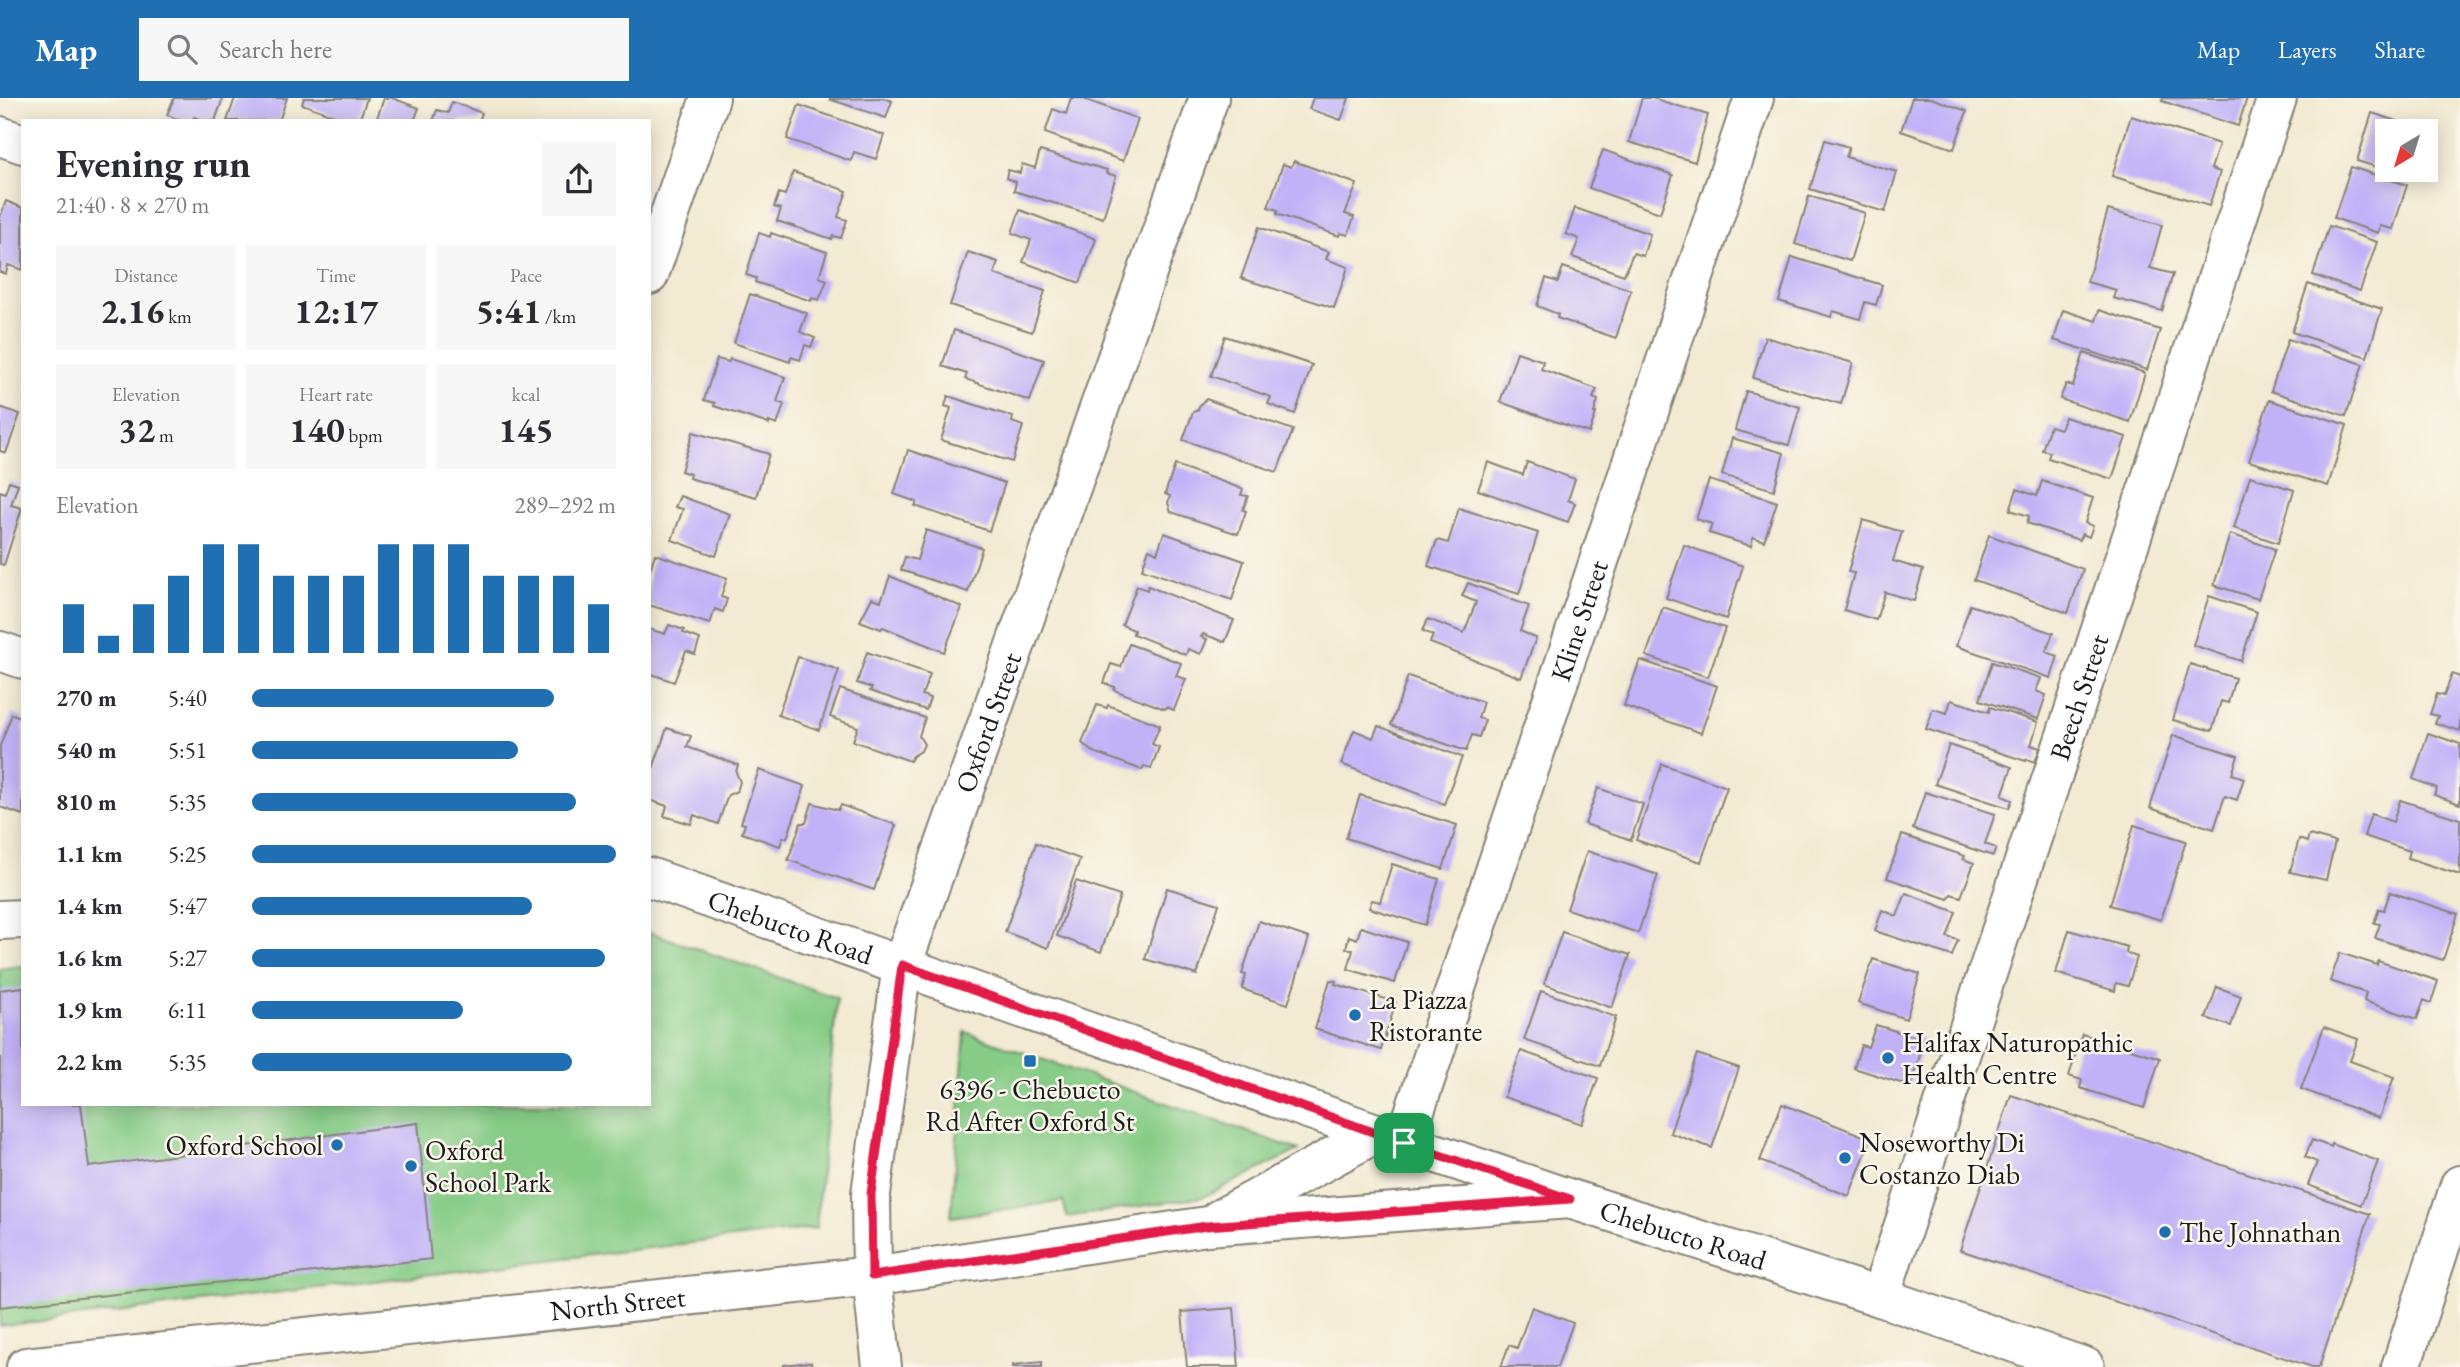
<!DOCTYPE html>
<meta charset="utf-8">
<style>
body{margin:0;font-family:"EB Garamond",serif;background:#f7f7f7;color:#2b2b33;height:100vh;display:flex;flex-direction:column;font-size:26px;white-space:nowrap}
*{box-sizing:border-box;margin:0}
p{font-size:23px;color:#7c7c81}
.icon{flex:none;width:38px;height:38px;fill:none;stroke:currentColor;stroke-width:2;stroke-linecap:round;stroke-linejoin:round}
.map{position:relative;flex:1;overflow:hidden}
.side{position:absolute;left:21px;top:21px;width:630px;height:987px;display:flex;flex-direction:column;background:#fff;border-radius:0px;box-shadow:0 4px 18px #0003}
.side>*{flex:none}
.needle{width:46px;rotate:218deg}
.tools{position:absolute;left:2375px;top:21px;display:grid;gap:14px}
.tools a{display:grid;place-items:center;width:63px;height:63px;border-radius:0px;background:#fff;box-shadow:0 4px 18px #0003;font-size:35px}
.pin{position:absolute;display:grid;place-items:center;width:60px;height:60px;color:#fff;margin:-30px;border-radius:14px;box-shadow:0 4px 10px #0006}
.round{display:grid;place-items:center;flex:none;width:74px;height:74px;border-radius:0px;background:#f7f7f7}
.summary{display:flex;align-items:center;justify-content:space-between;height:119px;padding:0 35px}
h1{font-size:38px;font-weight:700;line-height:52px}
.figures{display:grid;grid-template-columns:repeat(3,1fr);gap:10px;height:119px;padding:7px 35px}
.figures div{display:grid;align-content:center;border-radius:0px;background:#f7f7f7;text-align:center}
.figures b{font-size:35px;font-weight:700}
.figures small{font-size:19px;font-weight:400}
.figures p{font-size:19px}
.chart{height:196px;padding:14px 35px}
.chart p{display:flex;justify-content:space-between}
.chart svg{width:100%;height:126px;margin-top:7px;stroke:#1f6fb2;stroke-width:6}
ul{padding:0 35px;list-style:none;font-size:23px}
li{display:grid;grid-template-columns:112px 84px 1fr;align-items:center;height:52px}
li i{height:18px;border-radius:9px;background:#1f6fb2}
header{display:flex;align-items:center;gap:42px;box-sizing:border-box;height:98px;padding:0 35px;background:#1f6fb2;color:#fff}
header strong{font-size:33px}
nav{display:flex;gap:38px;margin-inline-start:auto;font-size:24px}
.search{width:490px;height:63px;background:#f7f7f7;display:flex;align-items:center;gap:18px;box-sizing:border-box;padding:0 24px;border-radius:0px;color:#7c7c81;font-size:26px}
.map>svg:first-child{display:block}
.green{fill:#86cc86;stroke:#517451;stroke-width:2}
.building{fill:#c1b2f8}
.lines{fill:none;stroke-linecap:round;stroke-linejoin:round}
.minor-casing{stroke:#878377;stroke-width:42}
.tertiary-casing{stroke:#878377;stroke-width:42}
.secondary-casing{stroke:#878377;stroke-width:42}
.primary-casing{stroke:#878377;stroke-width:42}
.minor{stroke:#fff;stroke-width:38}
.tertiary{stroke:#fff;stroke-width:38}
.secondary{stroke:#fff;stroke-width:38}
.primary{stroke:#fff;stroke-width:38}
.route-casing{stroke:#fff;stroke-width:14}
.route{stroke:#e11d48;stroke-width:9}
.poi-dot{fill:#1f6fb2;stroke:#fbf7ec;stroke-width:2.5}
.labels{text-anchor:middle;stroke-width:5;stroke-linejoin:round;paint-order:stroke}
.street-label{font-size:28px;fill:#1c1c1c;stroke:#fbf7ec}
.poi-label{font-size:28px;fill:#1c1c1c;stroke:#fbf7ec;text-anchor:start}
</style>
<header>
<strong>Map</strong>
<div class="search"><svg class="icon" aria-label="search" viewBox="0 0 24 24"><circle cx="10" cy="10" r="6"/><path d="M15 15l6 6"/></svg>Search here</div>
<nav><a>Map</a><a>Layers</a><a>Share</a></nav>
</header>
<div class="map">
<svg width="2460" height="1269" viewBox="0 0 2460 1269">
<rect width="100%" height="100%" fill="#fbf7ec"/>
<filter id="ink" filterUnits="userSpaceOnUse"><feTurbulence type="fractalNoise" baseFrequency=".0143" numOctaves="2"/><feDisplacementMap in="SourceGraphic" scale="14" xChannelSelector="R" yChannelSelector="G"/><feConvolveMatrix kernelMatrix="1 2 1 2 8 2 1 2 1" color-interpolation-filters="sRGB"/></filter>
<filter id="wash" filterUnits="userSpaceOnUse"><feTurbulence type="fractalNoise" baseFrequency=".00686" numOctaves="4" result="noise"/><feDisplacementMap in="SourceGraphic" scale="28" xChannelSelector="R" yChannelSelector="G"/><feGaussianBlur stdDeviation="1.57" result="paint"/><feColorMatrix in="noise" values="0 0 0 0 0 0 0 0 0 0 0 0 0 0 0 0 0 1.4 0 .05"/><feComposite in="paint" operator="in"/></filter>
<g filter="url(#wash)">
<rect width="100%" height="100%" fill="#f2ead2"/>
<!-- green -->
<path class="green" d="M649,834L837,900L816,1130L0,1228V871L23,868V1006H649Z
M965,934L1299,1052L1203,1099L1067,1119L1063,1103L951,1119Z"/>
<g id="blocks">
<!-- building -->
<path class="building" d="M174,0H223L215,23H205L194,19L193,23H183L167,17Z
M235,0H287L279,23H227Z
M304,0H367L359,23H349L302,6Z
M384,0H392L419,10L414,23H376Z
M883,0L892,3L886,20L829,1Z
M1071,0H1081L1138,21L1123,63L1045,35L1053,11L1066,16Z
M1313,0H1349L1341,22L1309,11Z
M1642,0H1652L1708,17L1695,64L1629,44Z
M1912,0H1931L1967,13L1954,51L1901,33Z
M2163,0H2247L2238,28L2162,3Z
M452,4L482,15L479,23H433L437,12L448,15Z
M799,7L884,37L876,61L854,54L851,63L787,41Z
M2372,15L2413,28L2412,33H2387V72L2357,63Z
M2131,18L2219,46L2211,71L2220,74L2209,108L2112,78Z
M1825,42L1849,49L1846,59L1897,74L1885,114L1810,91Z
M1603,52L1673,77L1660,115L1589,90Z
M1040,53L1107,72L1106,75L1116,78L1103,120L1014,93L1016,84L1006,80L1008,72L1020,75L1022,66L1035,70Z
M1294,63L1357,86L1345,116L1354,119L1348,137L1340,135L1339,138L1277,116L1278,112L1268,109L1283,66L1291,69Z
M2351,69L2407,87L2393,131L2380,128L2378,135L2334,120Z
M793,74L847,93L838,119L847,122L841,140L833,138L832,141L777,123L781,111L774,109L779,95L785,97Z
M1809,98L1865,115L1850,163L1795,146Z
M6,103L23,110V172L8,167L6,176L0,174V120Z
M1575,110L1650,136L1643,158L1633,155L1624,177L1572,159L1579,141L1566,136Z
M1020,112L1096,141L1080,185L1023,164L1031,142L1012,135Z
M2108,112L2162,127L2150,170L2173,176L2162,213L2113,200L2116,192L2087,184Z
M2329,128L2377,144L2360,193L2313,177Z
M1259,129L1329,154L1326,161L1348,169L1334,210L1241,180Z
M759,135L770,139L771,135L827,154L819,179L827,182L819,202L812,200L811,203L755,184L756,180L746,177Z
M968,154L998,164L994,176L1045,193L1032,234L950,207Z
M1792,159L1882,187L1876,207L1865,204L1860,221L1833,213L1831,219L1779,203Z
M1563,169L1631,192L1616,240L1557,220L1558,216L1537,208L1546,180L1558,184Z
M2308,186L2382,211L2367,259L2292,234Z
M750,196L807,215L800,234L815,240L811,249L805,247L800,262L791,259L790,264L734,245Z
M2063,212L2096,223L2099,212L2160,232L2147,272L2054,242Z
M954,232L1044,262L1030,303L965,281L967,276L942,268Z
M1225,238L1312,267L1295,316L1268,306L1271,299L1211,278Z
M1765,239L1853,265L1841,306L1753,280Z
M2288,241L2363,266L2346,318L2271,293Z
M1517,254L1543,263L1541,271L1597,291L1593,300L1598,302L1594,315H1596L1589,335L1500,304Z
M2084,255L2145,275L2130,324L2060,301L2066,286L2073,288Z
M717,261L729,264L730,261L785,279L777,304L784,306L777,327L769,324V326L714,308L715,305L704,302Z
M1746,293L1800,309L1789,347L1735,332Z
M948,298L1013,319L1012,324L1023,328L1012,364L941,342L951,310L945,308Z
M1206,301L1293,332L1277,374L1183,342L1193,314L1198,312L1200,307Z
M2269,302L2347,327L2328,388L2249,363Z
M0,309L20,316L6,355L0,353Z
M2065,319L2126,339L2112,381L2048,360L2050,354L2042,352L2050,328L2060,331Z
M693,334L769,356L756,399L689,380L690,376L681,373Z
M1732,340L1784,355L1774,392L1722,377Z
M908,352L1005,385L989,433L915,408L917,404L894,396Z
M1488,364L1523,377L1527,364L1575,381L1568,402L1575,405L1568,424L1478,392Z
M1175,367L1243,391L1241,397L1248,398L1243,412L1246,413L1238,436L1171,414L1168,405L1170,398L1165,396Z
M2250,378L2294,392L2278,445L2234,430Z
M1709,382L1777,404L1764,443L1753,439L1751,448L1709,435L1712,426L1696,421Z
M9,383L18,386L11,407L22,410L4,467L0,466V393L5,395Z
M2042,383L2093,400L2085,425L2093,428L2089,439L2082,436L2079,442L2027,425L2029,418L2010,412L2017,391L2037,398Z
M680,398L730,416L716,458L672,442L683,411L675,409Z
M1459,410L1538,435L1519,496L1428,468L1437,442L1448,445Z
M1863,422L1902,434L1893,463L1923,472L1914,503L1885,494L1876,522L1844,512L1854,475L1848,474Z
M926,432L982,450L968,494L901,472L905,459L917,462Z
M1164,435L1244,463L1232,502L1142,471L1149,451L1157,455Z
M2230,436L2275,451L2258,501L2214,487Z
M1989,437L2083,471L2068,515L1974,482Z
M1684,447L1743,468L1726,521L1666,500Z
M655,456L727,480L721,499L727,501L723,514L715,511L710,526L649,507V475Z
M890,478L962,509L944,554L883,529L881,531L860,523L872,500L881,503Z
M1468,485L1529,508L1520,533L1536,540L1521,580L1430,545L1433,537L1423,533L1428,521L1464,535L1476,504L1462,498Z
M1137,488L1147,492L1148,488L1234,522L1225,544L1203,536L1201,539L1207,541L1201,556L1188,551L1186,557L1133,536L1134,532L1122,527Z
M2209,498L2257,514L2241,563L2193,547Z
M1970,507L2053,535L2046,554L2058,558L2051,580L1956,548Z
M1663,509L1725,530L1708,579L1646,558Z
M669,527L684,532L683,535L700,541L695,556L686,553L674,584L649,575V531L665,536Z
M1129,546L1181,565L1176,578L1186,581L1174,612L1166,609L1165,611L1114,592L1115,589L1104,585L1111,566L1121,569Z
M867,554L930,576L922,597L930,600L926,612L870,593L872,590L857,585Z
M798,559L839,572L819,632L778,617Z
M1640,562L1717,588L1701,635L1624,608Z
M1992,564L2041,580L2036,593L2046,597L2038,621L1980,602Z
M2190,566L2235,580L2228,605L2221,603L2212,633L2173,622Z
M2452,576L2460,579V633L2435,625L2438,618L2430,616L2437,596L2444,598Z
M1408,578L1483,604L1478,620L1485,622L1479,639L1472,637L1466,653L1391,627Z
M840,591L925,620L919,638L924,646L921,653L913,658L910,663L853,643L858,629L830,619Z
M1951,602L1989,614L1990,609L2038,624L2031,647L2040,650L2035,664L2027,661L2026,663L1926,631L1933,611L1947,615Z
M1097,607L1107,610L1108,607L1160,627L1152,646L1159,649L1151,671L1144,668L1142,672L1091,653L1082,645Z
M12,616L23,620V717L0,709V648Z
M1378,628L1462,659L1444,706L1341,666L1354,632L1373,640Z
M667,630L691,638L687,649L738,667L736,674L740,684L737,693L728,697L718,726L694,717L691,726L664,718L667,708L649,702V682Z
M2428,635L2460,646V706L2434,697L2437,690L2413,681Z
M2173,637L2238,658L2232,676L2244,680L2237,702L2225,698L2214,731L2150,710Z
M1949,647L2012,669L2002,698L2012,702L2009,710L1935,686Z
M1662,666L1727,689L1701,764L1636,742Z
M759,672L805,688L787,740L783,739L780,748L742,735L745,726L741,725Z
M1598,690L1643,706L1631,742L1585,726Z
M1925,694L1995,716L1985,746L1996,750L1993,758L1913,731Z
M1360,697L1457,727L1443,771L1346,740Z
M2400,702L2460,721V777L2408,760L2410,753L2364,738L2371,716L2393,724Z
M812,705L838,712L841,707L896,727L874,792L788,762L801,725H806Z
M2134,727L2186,743L2161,822L2110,807Z
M1902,737L1965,758L1963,761L1974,765L1961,799L1951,796L1948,801L1887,780Z
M2309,737L2335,744L2326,782L2290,774L2299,741L2307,744Z
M1036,745L1080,761L1048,850L1005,834Z
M1587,753L1658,777L1638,835L1567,811Z
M1392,766L1439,781L1425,827L1369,810L1372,802L1380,804Z
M1076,783L1120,798L1101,854L1057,838Z
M1167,790L1219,806L1197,877L1145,861Z
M2390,794L2458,816L2443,862L2375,840L2380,826L2374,825L2379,811L2384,812Z
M1906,795L1956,814L1947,839L1958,842L1952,858L1875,833L1882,812L1897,818Z
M1259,823L1309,840L1288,906L1242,891L1246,877L1242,876Z
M1361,829L1407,844L1395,885L1348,871L1353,852L1346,850L1349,838L1357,841Z
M2069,832L2127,849L2126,855L2137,859L2128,888L2116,885L2115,893L2056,875Z
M1562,834L1630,857L1612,910L1544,886Z
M2340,855L2377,867L2378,863L2438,883L2431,905L2424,902L2417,921L2364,903L2366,895L2330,883Z
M1873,861L1920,876L1906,921L1858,905Z
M1330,882L1336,883L1335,886L1396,904L1381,952L1315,931Z
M23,889V1006H81L89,1069L418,1025L431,1161L0,1209V892Z
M2217,889L2241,898L2231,928L2206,920Z
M1541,893L1616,919L1600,968L1524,942Z
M1876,927L1925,942L1910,988L1854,970L1861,947L1868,949Z
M2324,929L2358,941L2350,963L2394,979L2379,1020L2301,991Z
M2082,936L2160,960L2144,1010L2080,990L2082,982L2069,978Z
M1521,953L1598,980L1582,1026L1504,999Z
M1697,956L1739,970L1712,1050L1670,1035Z
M2011,997L2370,1116L2319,1269H2312L1960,1152Z
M1782,1006L1871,1041L1849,1098L1760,1063Z
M2312,1042L2331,1049L2332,1046L2378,1063L2361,1107L2308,1087L2317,1064L2305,1059Z
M1532,1209L1573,1225L1557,1269H1501L1509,1247L1517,1250Z
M1234,1210L1239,1269H1187L1182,1214Z
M811,1264L812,1269H784V1267Z
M1042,1264V1269H1013V1267Z"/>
</g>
</g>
<g filter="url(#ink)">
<use href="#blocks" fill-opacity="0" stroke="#878377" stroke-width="2"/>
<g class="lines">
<defs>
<g id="minor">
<path d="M0,38L23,46"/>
<path d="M649,177L710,0"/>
<path d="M0,822L23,821"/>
<path id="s1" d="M1404,1045L1754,0"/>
<path id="s2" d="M1880,1199L2277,0"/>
<path d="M2401,1269L2460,1087"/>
</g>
<g id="tertiary">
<path d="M0,553L23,561"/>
<path id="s3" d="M649,779L1376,1035"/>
</g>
<g id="secondary">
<path id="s4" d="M882,1269L872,1178L871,1096L902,867L1209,0"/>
</g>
<g id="primary">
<path id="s5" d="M1218,1122L1376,1035L1570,1101L1880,1199L2085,1269"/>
<path id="s6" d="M26,1269L872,1178L1207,1128L1570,1101"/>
</g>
</defs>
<!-- minor casing -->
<use href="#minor" class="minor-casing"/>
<!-- tertiary casing -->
<use href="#tertiary" class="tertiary-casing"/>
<!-- secondary casing -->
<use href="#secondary" class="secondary-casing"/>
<!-- primary casing -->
<use href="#primary" class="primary-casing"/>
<!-- minor -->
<use href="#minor" class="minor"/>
<!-- tertiary -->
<use href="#tertiary" class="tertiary"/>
<!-- secondary -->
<use href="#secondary" class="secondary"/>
<!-- primary -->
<use href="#primary" class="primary"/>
</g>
</g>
<g class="lines" filter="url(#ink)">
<defs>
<path id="route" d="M902,867L1404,1045L1570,1101L1207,1128L872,1178L871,1096Z"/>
</defs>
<!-- route casing -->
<use href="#route" class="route-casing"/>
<!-- route -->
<use href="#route" class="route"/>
</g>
<!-- markers -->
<g class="poi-dot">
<circle cx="1355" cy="917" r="7"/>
<circle cx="1888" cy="960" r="7"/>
<rect x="1023" y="956" width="14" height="14" rx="3.5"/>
<circle cx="337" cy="1047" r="7"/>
<circle cx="1845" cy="1060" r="7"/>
<circle cx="411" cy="1068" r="7"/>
<circle cx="2165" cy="1134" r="7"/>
</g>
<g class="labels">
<!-- street labels -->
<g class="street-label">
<text dy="10" stroke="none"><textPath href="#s1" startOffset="551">Kline Street</textPath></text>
<text dy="10" stroke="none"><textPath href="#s2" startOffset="632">Beech Street</textPath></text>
<text dy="10" stroke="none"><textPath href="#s4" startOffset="662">Oxford Street</textPath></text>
<text dy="10" stroke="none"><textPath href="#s3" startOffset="150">Chebucto Road</textPath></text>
<text dy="10" stroke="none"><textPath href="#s5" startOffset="504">Chebucto Road</textPath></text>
<text dy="10" stroke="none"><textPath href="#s6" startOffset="595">North Street</textPath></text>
</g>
<!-- poi labels -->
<g class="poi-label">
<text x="1369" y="911">La Piazza<tspan x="1369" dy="32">Ristorante</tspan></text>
<text x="1902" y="954">Halifax Naturopathic<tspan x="1902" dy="32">Health Centre</tspan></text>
<text x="1030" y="1001" text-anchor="middle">6396 - Chebucto<tspan x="1030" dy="32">Rd After Oxford St</tspan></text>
<text x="1859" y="1054">Noseworthy Di<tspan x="1859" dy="32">Costanzo Diab</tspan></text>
<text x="323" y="1057" text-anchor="end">Oxford School</text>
<text x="425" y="1062">Oxford<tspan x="425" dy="32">School Park</tspan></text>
<text x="2179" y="1144">The Johnathan</text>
</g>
</g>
</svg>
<div class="tools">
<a><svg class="needle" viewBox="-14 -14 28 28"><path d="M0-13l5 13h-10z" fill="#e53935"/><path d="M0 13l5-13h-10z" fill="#7c7c81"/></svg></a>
</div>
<div class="pin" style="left:1404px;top:1045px;background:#1e9e55"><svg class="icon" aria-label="arrive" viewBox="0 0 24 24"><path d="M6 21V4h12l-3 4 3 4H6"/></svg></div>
<section class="side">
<div class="summary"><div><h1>Evening run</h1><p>21:40 · 8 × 270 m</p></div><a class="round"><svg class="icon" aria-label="share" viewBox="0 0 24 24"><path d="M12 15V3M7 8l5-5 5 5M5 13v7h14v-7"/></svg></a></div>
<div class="figures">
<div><p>Distance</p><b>2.16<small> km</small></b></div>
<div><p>Time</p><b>12:17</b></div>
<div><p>Pace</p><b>5:41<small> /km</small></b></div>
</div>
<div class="figures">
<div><p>Elevation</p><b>32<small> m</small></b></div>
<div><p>Heart rate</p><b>140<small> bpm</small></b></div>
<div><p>kcal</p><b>145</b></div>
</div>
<div class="chart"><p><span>Elevation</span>289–292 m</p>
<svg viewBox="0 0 160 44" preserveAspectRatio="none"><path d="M5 44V27M15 44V38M25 44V27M35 44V17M45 44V6M55 44V6M65 44V17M75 44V17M85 44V17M95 44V6M105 44V6M115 44V6M125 44V17M135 44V17M145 44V17M155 44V27"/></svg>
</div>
<ul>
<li><b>270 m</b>5:40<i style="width:83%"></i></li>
<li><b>540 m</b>5:51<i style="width:73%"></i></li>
<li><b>810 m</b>5:35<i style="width:89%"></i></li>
<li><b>1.1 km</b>5:25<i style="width:100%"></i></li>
<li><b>1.4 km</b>5:47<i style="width:77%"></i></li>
<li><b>1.6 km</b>5:27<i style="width:97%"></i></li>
<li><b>1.9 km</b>6:11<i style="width:58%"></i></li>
<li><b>2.2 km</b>5:35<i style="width:88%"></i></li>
</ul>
</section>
</div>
